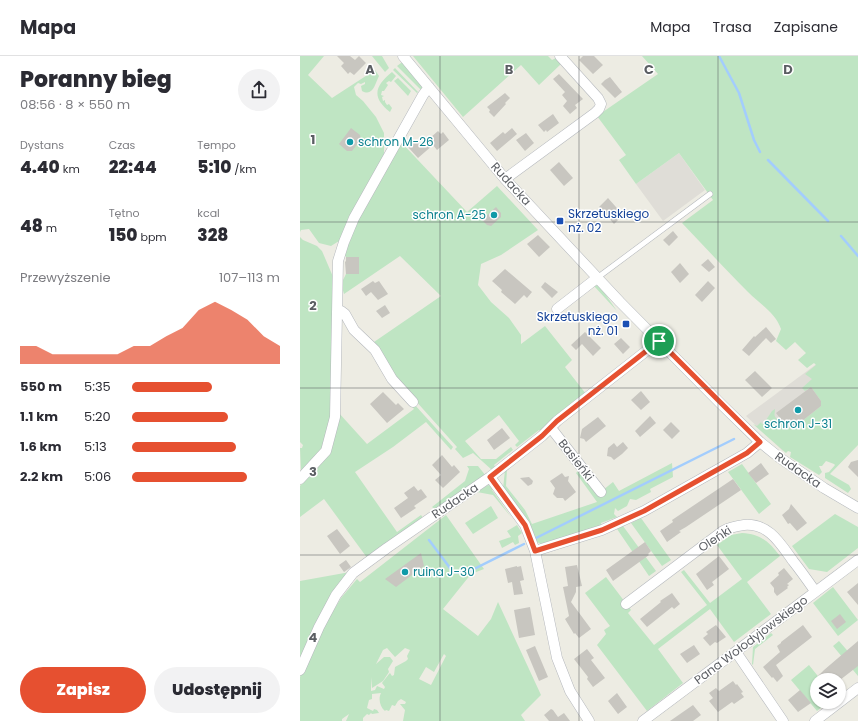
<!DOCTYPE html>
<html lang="pl">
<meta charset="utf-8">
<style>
body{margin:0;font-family:Poppins,sans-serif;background:#f2f2f3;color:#2b2b33;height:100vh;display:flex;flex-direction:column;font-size:15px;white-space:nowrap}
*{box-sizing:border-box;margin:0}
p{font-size:13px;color:#7c7c81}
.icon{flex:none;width:22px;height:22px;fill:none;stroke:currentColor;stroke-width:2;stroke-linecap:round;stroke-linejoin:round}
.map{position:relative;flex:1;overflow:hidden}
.sheet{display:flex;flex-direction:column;background:#fff;width:300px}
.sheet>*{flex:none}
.controls{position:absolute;left:510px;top:617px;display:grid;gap:8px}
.controls a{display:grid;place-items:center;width:36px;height:36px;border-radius:50%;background:#fff;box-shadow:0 1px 3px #0004;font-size:20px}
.pin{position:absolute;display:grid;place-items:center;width:34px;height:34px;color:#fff;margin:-17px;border:2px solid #fff;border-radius:50%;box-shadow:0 1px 4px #0007}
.round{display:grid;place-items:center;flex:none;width:42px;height:42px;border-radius:21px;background:#f2f2f3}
.head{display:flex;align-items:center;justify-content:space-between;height:68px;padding:0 20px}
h1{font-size:22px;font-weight:800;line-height:30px}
.metrics{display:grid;grid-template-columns:repeat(3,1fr);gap:6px;height:68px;padding:4px 20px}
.metrics div{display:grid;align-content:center}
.metrics b{font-size:17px;font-weight:800}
.metrics small{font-size:11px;font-weight:400}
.metrics p{font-size:11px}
.chart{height:112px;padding:8px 20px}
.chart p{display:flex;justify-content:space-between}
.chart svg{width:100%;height:72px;margin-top:4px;fill:#e65030;opacity:.7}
.button{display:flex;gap:8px;margin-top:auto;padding:8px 20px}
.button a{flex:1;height:46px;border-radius:24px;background:#e65030;color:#fff;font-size:16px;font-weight:800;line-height:46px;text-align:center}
.button a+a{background:#f2f2f3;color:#2b2b33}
ul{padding:0 20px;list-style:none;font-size:13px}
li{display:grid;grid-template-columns:64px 48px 1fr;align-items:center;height:30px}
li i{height:10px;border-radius:5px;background:#e65030}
header{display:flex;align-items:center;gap:24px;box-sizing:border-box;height:56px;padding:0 20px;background:#fff;border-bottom:1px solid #e1e1e2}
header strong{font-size:19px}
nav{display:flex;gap:22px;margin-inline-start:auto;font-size:14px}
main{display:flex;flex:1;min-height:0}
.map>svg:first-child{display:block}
.industrial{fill:#dfddd7}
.green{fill:#bfe5c3;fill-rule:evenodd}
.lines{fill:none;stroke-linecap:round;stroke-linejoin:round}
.stream{stroke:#a3cdfd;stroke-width:2.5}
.building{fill:#c8c6c0}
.service-casing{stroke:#b5b8bd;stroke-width:6}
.minor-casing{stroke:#b5b8bd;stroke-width:11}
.service{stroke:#fff;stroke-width:5}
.minor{stroke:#fff;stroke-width:10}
.route-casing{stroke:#fff;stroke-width:8}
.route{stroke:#e65030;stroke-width:5}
.grid{fill:none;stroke:#5b5e63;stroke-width:1;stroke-opacity:0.55}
.culture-dot{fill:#0f9aa8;stroke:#fff;stroke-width:1.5}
.transit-dot{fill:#1a4fb4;stroke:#fff;stroke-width:1.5}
.labels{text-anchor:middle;stroke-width:3;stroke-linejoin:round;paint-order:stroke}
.culture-label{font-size:12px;fill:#0d838f;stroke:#fff;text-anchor:start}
.street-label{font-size:12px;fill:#5b5e63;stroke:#fff}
.transit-label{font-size:12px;fill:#164399;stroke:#fff;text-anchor:start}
.grid-label{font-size:13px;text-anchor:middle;font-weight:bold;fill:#5b5e63;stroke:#fff;stroke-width:3;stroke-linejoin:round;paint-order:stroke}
</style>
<header>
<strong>Mapa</strong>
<nav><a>Mapa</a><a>Trasa</a><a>Zapisane</a></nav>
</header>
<main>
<section class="sheet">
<div class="head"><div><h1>Poranny bieg</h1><p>08:56 · 8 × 550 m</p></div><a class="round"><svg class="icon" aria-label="share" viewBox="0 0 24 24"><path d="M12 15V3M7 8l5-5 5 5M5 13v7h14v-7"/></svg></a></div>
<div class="metrics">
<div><p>Dystans</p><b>4.40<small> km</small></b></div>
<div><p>Czas</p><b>22:44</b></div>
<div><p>Tempo</p><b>5:10<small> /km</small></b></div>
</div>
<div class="metrics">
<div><b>48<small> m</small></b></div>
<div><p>Tętno</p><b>150<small> bpm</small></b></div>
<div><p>kcal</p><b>328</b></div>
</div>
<div class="chart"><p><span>Przewyższenie</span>107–113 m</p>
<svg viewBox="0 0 160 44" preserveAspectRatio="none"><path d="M0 44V33L10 33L20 38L30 38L40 38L50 38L60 38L70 33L80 33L90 27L100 22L110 11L120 6L130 11L140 17L150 27L160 33V44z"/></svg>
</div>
<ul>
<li><b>550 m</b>5:35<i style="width:54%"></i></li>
<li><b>1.1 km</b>5:20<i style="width:65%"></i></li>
<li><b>1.6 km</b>5:13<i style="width:70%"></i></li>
<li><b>2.2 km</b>5:06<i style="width:78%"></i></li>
</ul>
<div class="button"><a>Zapisz</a><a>Udostępnij</a></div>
</section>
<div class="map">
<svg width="558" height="665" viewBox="0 0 558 665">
<rect width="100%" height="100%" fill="#edece3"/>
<!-- industrial -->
<path class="industrial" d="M379,97L405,134L363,165L336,128Z
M522,304L555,344L483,395L446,360Z"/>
<!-- green -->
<path class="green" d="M0,0H24L8,19L32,42L75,14L79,20C75,28 73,41 62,35L61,30L65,28V26L61,28L58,27L54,31L56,39L63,45L76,61L84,77V100L39,185L31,190L19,187L9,173L1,174L0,176Z
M72,0H82L89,12L85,16Z
M113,0H248L252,4L256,2L261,8L239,29L221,9L163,61Z
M342,0H558V389L530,418L549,429L551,433L548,437L525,422V417L529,416L535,409L534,408L526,405L522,410H519L522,416L519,419L490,401L491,396L488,395L486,397L453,368L457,370L461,366L462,368L464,367L472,355L475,353C475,358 473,359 477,363L480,362L486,370L492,373L521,350V345L511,331L505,335L502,332L512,323L505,318L516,309L514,307L507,312L498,304L506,297L495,286L486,294L476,285L481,273C476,257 460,248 448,236C426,214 404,190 382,167L413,144L379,97L336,128L319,104L326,99L297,60L358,18Z
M101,7H103L123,31L122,35L97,10Z
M95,12L118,36L117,37L93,14Z
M92,16L96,20L91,26L89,25L86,27L88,29L84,35H82L81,39L84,40L82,41L83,45L85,44V46L87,49L89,48L92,52L90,56C71,41 75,30 92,16Z
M98,22L111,35L108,40L94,25Z
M100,85L167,156L197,130L238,174L201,199L181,208L178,229L191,246L209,262L221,279V288L245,270L272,304L265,311L286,338L241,375L239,374L217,391L215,389L219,385L199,359L165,385L181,403H196L211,391L213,394L194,409L196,412L192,414L173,397L163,402L155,393L157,391L89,315L74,286L141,240L100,200L44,238L41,228L46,218H59V202L46,201L44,198L55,166Z
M0,181L3,184L17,190L22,195L34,223L30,372L22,393L1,416L0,392H2L3,389L0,386Z
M298,229L301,232L317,255L294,230Z
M114,348L153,391L151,394L126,366L93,391L55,416L97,476L121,459L124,463L68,503L24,443L0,461V430L26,399L38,356L67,388L114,353L111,349Z
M220,402L221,403L207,413L206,430L225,454L232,468L297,446L276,417L279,414L300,441L303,439V434L313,426L319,435L372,407L373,421L350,433L351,436L336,444L330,443L327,450L318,455L315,452L314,458L317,461L301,467L302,471L243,489L237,486L229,468L203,433L205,414Z
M442,408L471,448L459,458L428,416Z
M167,410H178L186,420L136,454L132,451L165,425L169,413Z
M188,429L191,430L194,433L192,434L211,461L193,439L177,436Z
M191,450L198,462L173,478L165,467Z
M535,458L558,471V492L527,516L509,513L492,490Z
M146,459L184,513L171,518L143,553L178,580L191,563L198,546L241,639L221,659L225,665H103L105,654L100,648H105L106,646L101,643L98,645L95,650L92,649L89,655L86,654L85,655C80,651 78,643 81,637L72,638V643L69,644L67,652L73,655L74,653L77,654L79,657L72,658L71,657L69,659L67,658L63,662V665H46L49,658L42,663V665H0V621L26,567L41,542L57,523L60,526ZM87,592L95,601L105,592L110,594L107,600L108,603L106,605L95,611L94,619L92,620L90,617L89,618L82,627L85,631L84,633L77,630L75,634L71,635V621L72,632L83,625L89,616L88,613L93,605L90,601H84L76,608L83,594ZM144,598L146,600L131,629L119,623L126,611L134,616Z
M341,462L371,504L362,510L331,467Z
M217,469L222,477L218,480L219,487L215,489L213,486L202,492L199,485L211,481L207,475Z
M323,470L356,515L349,520L317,473Z
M442,477C461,478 469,486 480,500L447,526L471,558L434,586L410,553L358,593L383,627L347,655L297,589L306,578L304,574L310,570L285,537L306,521L331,554L328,557L354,589L407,549L381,516L384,514L410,547L442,523L417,489L431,479Z
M50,516L0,604V525Z
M533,531L558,564L538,580L513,547Z
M471,577L473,579L455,593L453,609L452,608L453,591Z
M539,585L558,607V620L533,590Z
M509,609L521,624H517V646H528L517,655L491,624Z"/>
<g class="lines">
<!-- stream -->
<path class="stream" d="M419,0L439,37L454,84L460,96
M468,104L528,165
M541,180L558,200
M236,482L434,383
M129,484L153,516L166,517L224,488"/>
</g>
<!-- building -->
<path class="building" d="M37,0H50L55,4L59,0L66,7L54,19L50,16L48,18L41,10L44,7Z
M283,0H294L303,9L293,18L279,4Z
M259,18L283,43L275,49L277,52L270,58L263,50L267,45L262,39L265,36L253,23Z
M310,21L322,36L315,42L301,28L305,24Z
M205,37L210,42L205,47L206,48L194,61L189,56L190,54L187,51Z
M253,58L259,67L247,76L246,74L244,76L238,69Z
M51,72L60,79L61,83L52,95H47L39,88Z
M212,72L217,78L197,95L190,87L203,76L205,78Z
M138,75L141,78L143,76L149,84L137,94L133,89L118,102L108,91L116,84L121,90Z
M226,77L234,87L225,95L216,84Z
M259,106L273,122L264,130L250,114Z
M308,142L323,159L314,168L299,151Z
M196,151L201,157V161L191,170L187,169L182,164Z
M373,175L378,181L369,190L363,184Z
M238,179L250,191L239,201L227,188Z
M46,201H59V218H46L45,206L46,205Z
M408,203L415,211L409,216L401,209Z
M380,207L389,218L380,227L371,216Z
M205,213L232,236L227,242L224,239L215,248L201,236L202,234L192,225Z
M73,225L75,227L79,225L88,238L78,244L71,236L66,240L61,233Z
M408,225L415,232L402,246L395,239Z
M245,226L258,236L252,242L241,231Z
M85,249L90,257L82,262L76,255Z
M466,271L476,283L471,287L466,282L449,300L442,294L454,280L455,281Z
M285,276L301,292L293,300L282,288L276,294L271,289Z
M321,282L330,291L323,298L314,288Z
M455,315L472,332L462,341L445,324Z
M511,331L521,345V350L492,373L486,370L476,357Z
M341,335L350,346L341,354L331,344Z
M83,336L96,349L98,347L104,353L87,367L70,348Z
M350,360L356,367L340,381L335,375Z
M298,361L306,370L286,386L284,383L280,382L282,373Z
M371,366L380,375L372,383L363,374Z
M202,372L210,382L194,394L187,384Z
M323,386L328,392L322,398L314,404L311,401L307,400L308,392L314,387L317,391Z
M142,399L152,411L154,409L160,416L143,432L135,424L141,419L132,409Z
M558,404V421L548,411L551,406Z
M461,407L469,418L456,427L448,417Z
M262,417L265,421L269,420L268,425L276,436L265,445L263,442H257L253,438L255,432L250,425Z
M229,421L233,425L232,428L228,430L220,422Z
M433,423L441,434L386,471L379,475L381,476L367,486L360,475L373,466L372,464Z
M114,430L118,435L121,433L127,441L114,450L116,452L101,462L94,452L108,442L104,437Z
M491,448L507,467L497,475L490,467L488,468L482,459L489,453Z
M37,473L50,490L40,498L27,480Z
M345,486L351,495L348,498L349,499L313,525L306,514Z
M121,497L124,510L96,531L85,523Z
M419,500L429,513L412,526L414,529L407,534L396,518Z
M46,504L51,511L44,516L39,509Z
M277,509L282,530L276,531V536L271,546L291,573L279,582L275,577L274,578L265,563L269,560L263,531L268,530L265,511Z
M217,510V511L221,510L224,524L220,525L223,538L214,539L212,526L208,527L205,513Z
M484,512L493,523L487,528L489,529L487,531L488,532L477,540L474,536V532L470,527L479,519L478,517Z
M558,527V549L547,536Z
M372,537L380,548L374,553L372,551L347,571L340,563L361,546L360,545Z
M230,551L235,579L219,582L214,554Z
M540,558L546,566L537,573L531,565Z
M416,569L426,581L417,587L415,586L410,590L403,582L408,578L406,576Z
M503,569L512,581L476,609L483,620L477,626L473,621L472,622L463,611L480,596L477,590L481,587V586Z
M558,585V610L540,624H521L518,620L524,614Z
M394,589L400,598L387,607L380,598Z
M235,590L248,621L239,625L226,594Z
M287,593L294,602L291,604L305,622L293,631L287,623L288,621L274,603Z
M433,625L436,629L437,628L443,636L441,637L444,641L434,648L432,646L418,656L409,645L413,642L409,637L416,632L419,635Z
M500,634L511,647L498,656L488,644Z
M317,637L327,651L318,658L308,645Z
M393,649L401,659L393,665H370Z
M251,653L253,654L258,661L264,657L270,665H249L244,659Z"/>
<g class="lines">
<defs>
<path id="service" d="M297,222L410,138"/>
<path id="minor" d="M103,0L205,123L320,246L421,348L460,386L480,402L524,432L558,452
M205,123L295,57L299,53L301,48L298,42L260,0
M257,253L297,222
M37,256L41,255L45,258L54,274L75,294L92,323L113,346
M251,372L301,436
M190,421L225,469L235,495L257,602L270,635L289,665
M0,423L26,395L35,361L38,205L44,186L54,162L123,39L129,31
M235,495L302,474L344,455L447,397L460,386
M326,548L423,475C430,471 437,470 444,469C469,467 480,487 493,505C501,515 508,525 515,535
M436,596L483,665
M0,614L19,571L36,539L53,517L87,492L190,421L242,380L257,365L359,285
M343,665L558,504
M515,665L558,632"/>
</defs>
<!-- service casing -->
<use href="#service" class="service-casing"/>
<!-- minor casing -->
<use href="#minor" class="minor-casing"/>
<!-- service -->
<use href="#service" class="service"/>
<!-- minor -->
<use href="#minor" class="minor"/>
</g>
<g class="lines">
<defs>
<path id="route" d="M359,285L460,386L447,397L344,455L302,474L235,495L225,469L190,421L242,380L257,365Z"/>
</defs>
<!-- route casing -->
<use href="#route" class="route-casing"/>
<!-- route -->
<use href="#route" class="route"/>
</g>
<!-- grid -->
<path class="grid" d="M140,0V665M279,0V665M418,0V665M0,166H558M0,332H558M0,499H558"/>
<!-- markers -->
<g class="culture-dot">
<circle cx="50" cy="86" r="4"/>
<circle cx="194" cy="159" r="4"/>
<circle cx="498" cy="354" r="4"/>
<circle cx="105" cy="516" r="4"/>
</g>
<g class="transit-dot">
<rect x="256" y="161" width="8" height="8" rx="2"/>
<rect x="322" y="264" width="8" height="8" rx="2"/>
</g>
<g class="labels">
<!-- culture labels -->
<g class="culture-label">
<text x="58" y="90">schron M-26</text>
<text x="186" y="163" text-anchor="end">schron A-25</text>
<text x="498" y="372" text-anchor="middle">schron J-31</text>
<text x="113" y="520">ruina J-30</text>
</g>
<!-- street labels -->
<g class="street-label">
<text transform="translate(211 128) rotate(48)" y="4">Rudacka</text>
<text transform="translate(276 404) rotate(52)" y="4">Basieńki</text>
<text transform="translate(498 414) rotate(35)" y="4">Rudacka</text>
<text transform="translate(155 445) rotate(-34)" y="4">Rudacka</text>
<text transform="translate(415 483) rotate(-33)" y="4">Oleńki</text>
<text transform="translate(451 584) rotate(-37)" y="4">Pana Wołodyjowskiego</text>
</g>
<!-- transit labels -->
<g class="transit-label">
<text x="268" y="162">Skrzetuskiego<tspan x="268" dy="14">nż. 02</tspan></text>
<text x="318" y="265" text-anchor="end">Skrzetuskiego<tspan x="318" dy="14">nż. 01</tspan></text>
</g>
</g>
<g class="grid-label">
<text x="70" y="18">A</text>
<text x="209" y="18">B</text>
<text x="349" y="18">C</text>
<text x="488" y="18">D</text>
<text x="13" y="88">1</text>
<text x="13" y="254">2</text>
<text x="13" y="420">3</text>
<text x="13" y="586">4</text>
</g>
</svg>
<div class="controls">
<a><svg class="icon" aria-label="layers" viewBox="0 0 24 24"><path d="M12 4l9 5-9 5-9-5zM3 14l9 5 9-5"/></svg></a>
</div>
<div class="pin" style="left:359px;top:285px;background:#1e9e55"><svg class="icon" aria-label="arrive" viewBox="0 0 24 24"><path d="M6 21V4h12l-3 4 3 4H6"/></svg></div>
</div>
</main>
